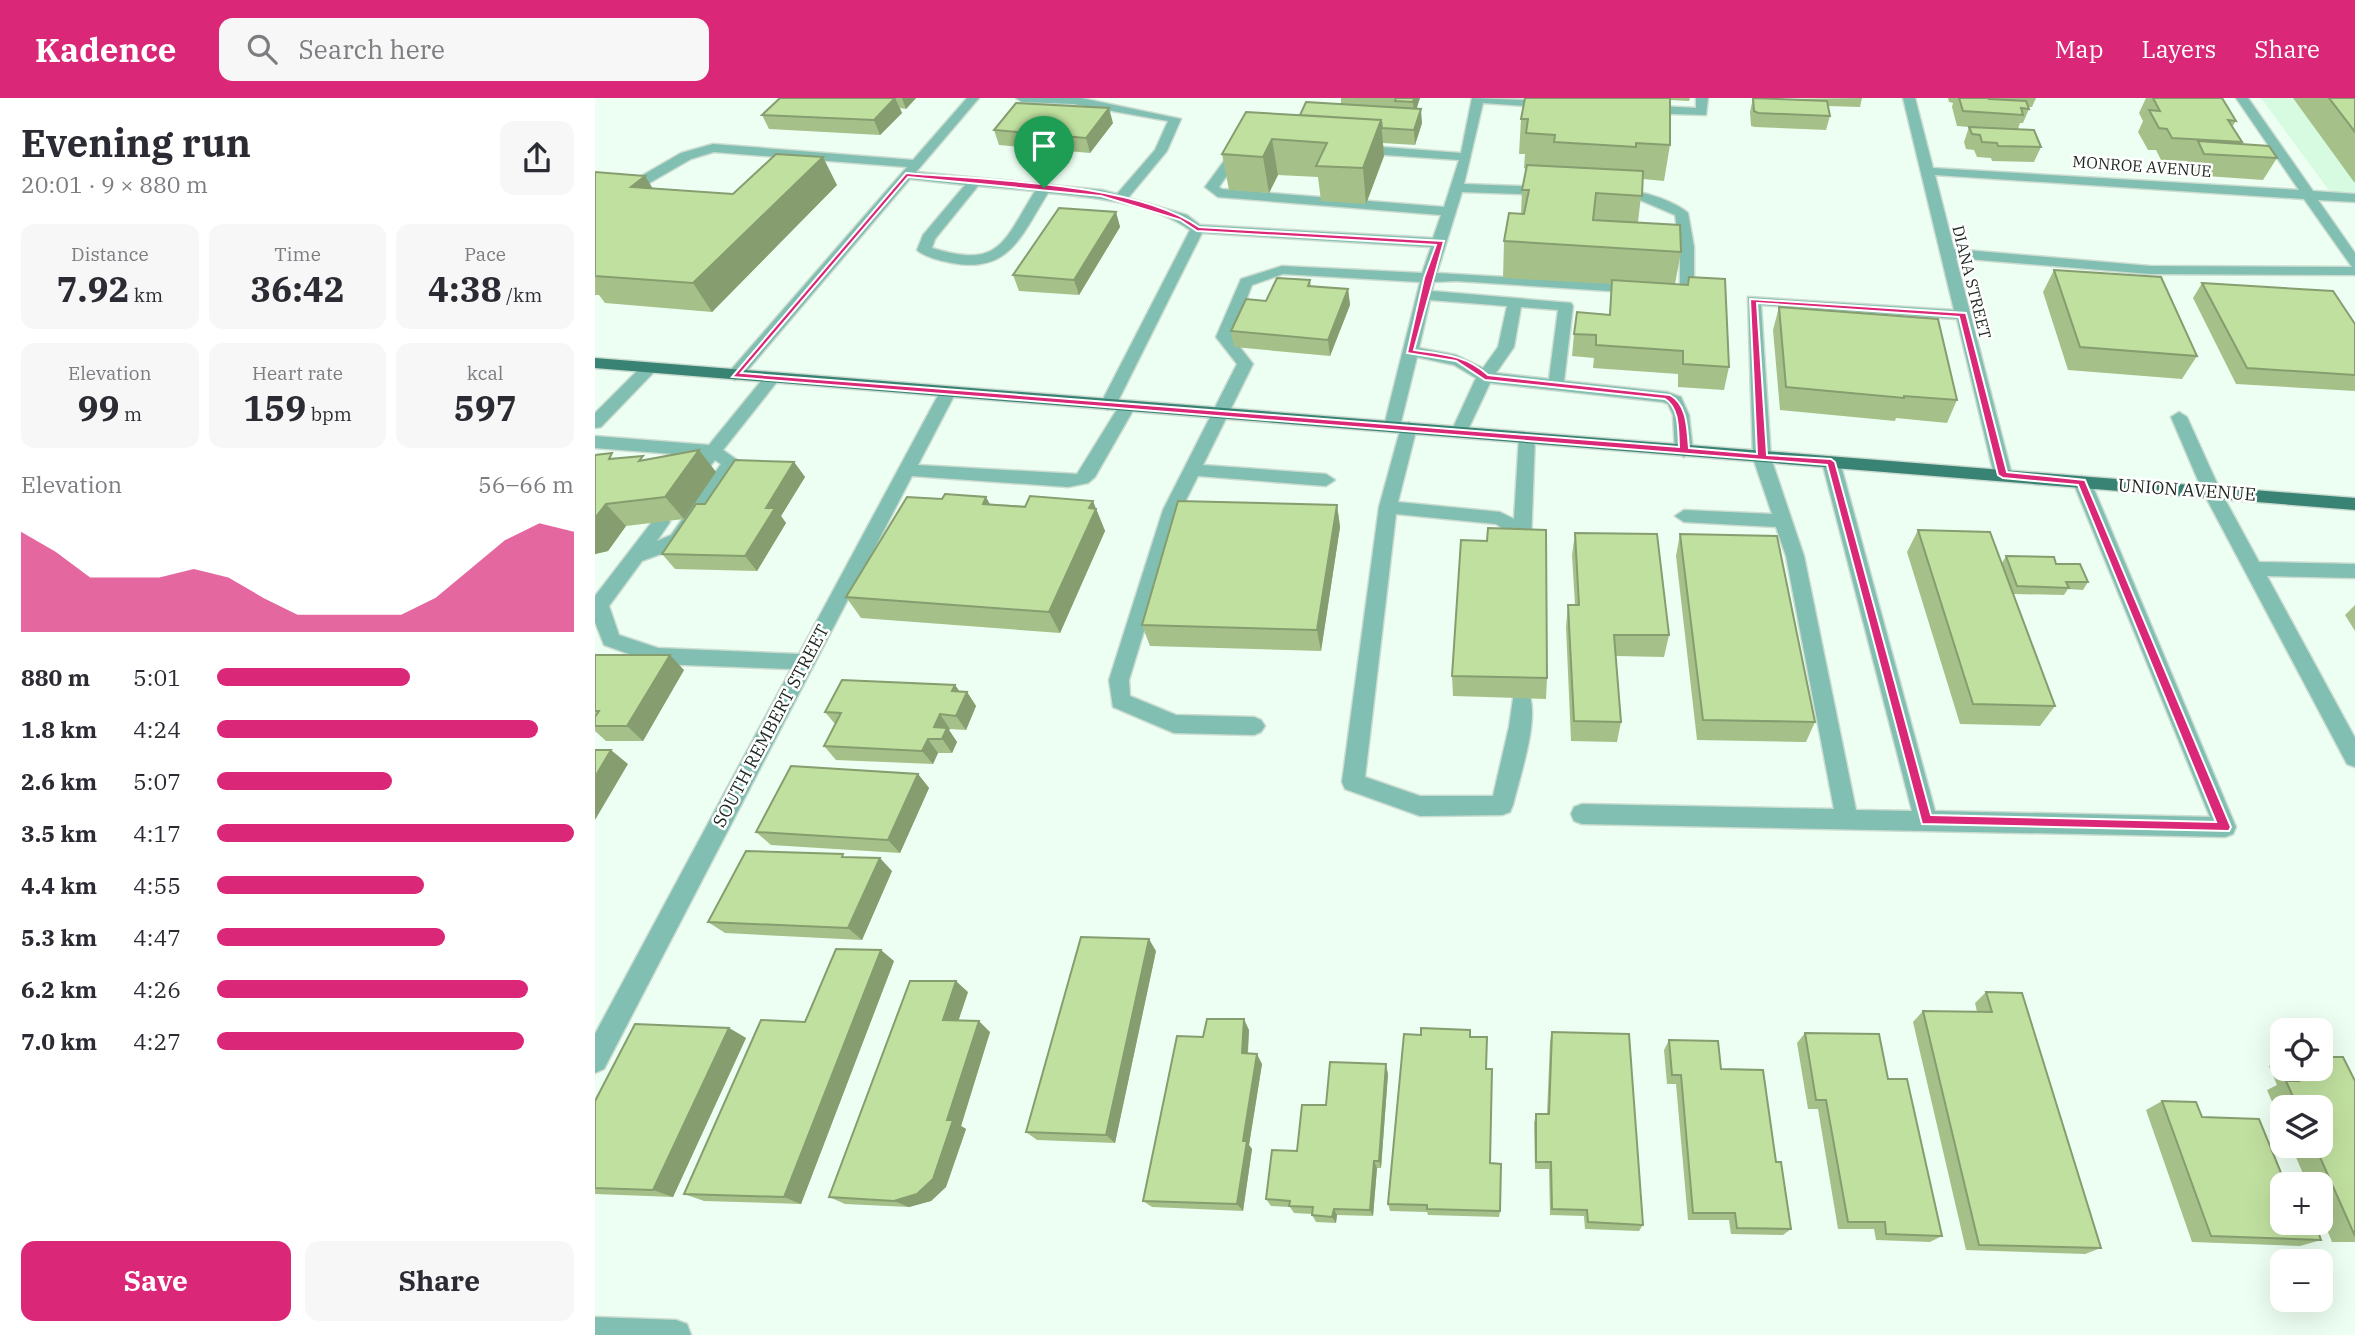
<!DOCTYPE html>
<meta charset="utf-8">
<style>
body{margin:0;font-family:"IBM Plex Serif",serif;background:#f7f7f7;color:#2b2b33;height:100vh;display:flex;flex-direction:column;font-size:26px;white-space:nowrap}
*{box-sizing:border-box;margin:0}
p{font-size:23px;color:#7c7c81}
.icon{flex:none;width:38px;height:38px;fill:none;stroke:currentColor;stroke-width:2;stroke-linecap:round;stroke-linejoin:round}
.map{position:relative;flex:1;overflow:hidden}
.side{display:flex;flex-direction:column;background:#fff;width:595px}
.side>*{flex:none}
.controls{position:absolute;left:1675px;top:920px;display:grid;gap:14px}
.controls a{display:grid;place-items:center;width:63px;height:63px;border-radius:14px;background:#fff;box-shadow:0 7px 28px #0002;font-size:35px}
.pin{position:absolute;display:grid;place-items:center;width:60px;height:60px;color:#fff;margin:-72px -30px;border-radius:50% 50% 50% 0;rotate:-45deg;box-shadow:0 0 7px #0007}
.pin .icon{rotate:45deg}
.round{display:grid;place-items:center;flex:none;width:74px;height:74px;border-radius:14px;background:#f7f7f7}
.summary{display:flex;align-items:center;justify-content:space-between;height:119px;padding:0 21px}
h1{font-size:38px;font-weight:700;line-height:52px}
.figures{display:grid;grid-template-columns:repeat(3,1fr);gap:10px;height:119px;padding:7px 21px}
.figures div{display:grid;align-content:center;border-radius:14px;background:#f7f7f7;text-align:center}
.figures b{font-size:35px;font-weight:700}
.figures small{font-size:19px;font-weight:400}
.figures p{font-size:19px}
.chart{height:196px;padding:14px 21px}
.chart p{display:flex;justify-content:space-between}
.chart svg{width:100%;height:126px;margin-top:7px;fill:#db2777;opacity:.7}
.action{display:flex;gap:14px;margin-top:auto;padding:14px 21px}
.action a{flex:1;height:80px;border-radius:14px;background:#db2777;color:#fff;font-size:28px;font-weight:700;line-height:80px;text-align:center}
.action a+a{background:#f7f7f7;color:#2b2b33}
ul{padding:0 21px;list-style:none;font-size:23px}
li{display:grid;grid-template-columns:112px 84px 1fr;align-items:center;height:52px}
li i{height:18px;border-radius:9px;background:#db2777}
header{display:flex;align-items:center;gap:42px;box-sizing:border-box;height:98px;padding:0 35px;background:#db2777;color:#fff}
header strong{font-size:33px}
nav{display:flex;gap:38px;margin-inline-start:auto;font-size:24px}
.search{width:490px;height:63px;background:#f7f7f7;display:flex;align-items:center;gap:18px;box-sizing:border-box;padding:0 24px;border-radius:14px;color:#7c7c81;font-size:26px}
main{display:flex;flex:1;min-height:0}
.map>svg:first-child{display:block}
.built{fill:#d6fbe1}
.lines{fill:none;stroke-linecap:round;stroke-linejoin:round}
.minor-casing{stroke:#ccdcd0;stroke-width:3}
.major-casing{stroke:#ccdcd0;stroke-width:3}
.minor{fill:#80bfb1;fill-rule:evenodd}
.major{fill:#398375;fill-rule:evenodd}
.wall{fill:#a5c189}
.shaded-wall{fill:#869d6f}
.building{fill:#c0e09f;stroke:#869d6f;stroke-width:2}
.route{fill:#db2777;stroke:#fff;stroke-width:2;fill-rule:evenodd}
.labels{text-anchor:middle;stroke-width:5;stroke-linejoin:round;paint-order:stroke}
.far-street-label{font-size:16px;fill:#1c271f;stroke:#fff}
.street-label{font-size:18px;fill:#1c271f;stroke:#fff}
</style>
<header>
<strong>Kadence</strong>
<div class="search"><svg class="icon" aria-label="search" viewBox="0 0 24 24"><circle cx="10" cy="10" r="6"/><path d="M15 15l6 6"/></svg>Search here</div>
<nav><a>Map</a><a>Layers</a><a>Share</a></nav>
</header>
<main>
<section class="side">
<div class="summary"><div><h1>Evening run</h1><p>20:01 · 9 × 880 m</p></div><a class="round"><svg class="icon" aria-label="share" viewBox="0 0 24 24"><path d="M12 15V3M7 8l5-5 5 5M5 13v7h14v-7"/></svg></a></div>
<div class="figures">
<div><p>Distance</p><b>7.92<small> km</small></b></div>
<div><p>Time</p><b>36:42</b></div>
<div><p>Pace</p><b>4:38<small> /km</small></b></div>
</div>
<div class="figures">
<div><p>Elevation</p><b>99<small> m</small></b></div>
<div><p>Heart rate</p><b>159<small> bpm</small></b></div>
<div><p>kcal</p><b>597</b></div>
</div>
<div class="chart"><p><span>Elevation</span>56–66 m</p>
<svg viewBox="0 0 160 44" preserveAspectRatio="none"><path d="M0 44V9L10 16L20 25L30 25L40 25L50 22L60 25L70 32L80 38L90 38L100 38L110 38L120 32L130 22L140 12L150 6L160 9V44z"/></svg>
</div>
<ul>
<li><b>880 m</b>5:01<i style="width:54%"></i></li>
<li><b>1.8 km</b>4:24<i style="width:90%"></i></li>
<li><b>2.6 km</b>5:07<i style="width:49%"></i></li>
<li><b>3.5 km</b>4:17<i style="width:100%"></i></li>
<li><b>4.4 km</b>4:55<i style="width:58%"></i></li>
<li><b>5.3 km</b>4:47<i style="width:64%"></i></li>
<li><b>6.2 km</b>4:26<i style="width:87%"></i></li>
<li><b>7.0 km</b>4:27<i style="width:86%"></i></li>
</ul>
<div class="action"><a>Save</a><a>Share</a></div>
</section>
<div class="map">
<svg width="1760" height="1237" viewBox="0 0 1760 1237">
<rect width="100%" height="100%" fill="#edfff2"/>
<!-- built -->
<path class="built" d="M1666,0H1760V96L1735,94Z"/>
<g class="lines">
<defs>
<path id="minor" d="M372,0H384L321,74L507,92L522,96L560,52L573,23L478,6L427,4L421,0H486L586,21L572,53L533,100L592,117L605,127L838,140L846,117L623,99L610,89L643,44L647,43L653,47L624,89L627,91L849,109L864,62L761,55L755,51L761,47L866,55L877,0L962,3L964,6L958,10L888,5L869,86L955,89L962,93L955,97L867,94L842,175L1085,189V149L1080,117L1045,102L1018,101L1011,97C1028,84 1079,102 1093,115L1099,149V194L1092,198L861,183L839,184L837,193L976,205L978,208L969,283L1072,294L1086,299L1094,317L1098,353L1089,359L1080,353L1078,317L1073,306L1068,304L895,285L870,338H858L856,334L881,280L859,267L822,259L805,328L803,332H791L789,328L825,184L688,176L657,187L637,239L658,266L608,367L731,376L740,382L731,388L603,378L586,412L534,582L535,598L581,617L659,619L666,622L670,628L666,634L659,637L579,635L518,609L514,582L568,412L642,266L621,239L646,181L687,168L827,175L836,149L607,135L521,307L513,312L505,307L595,132C558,105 497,99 453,95C427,136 415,176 357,165C346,163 330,159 322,152L328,137L370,87L315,81L146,280L140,282L132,277L134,274L312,69L119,54L96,61L37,95L0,96V88H29L86,55L118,46L318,62ZM383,88L440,93C408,145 405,171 337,150L340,141ZM835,202L912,208L903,249L888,270L861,257L824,250ZM926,209L963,212L954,281L901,275L919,249Z
M1101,0H1113L1111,17L1046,15L1040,11L1046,7L1101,10Z
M1308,0H1320L1338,70L1704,92L1641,0H1653L1718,93L1760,96V104L1723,102L1760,155V177L1555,176L1361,160L1417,377L1408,383L1399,377L1362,221L1166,207L1176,360L1209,458L1261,712L1317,713L1227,364L1236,358L1245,364L1340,713L1615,719L1478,384L1487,378L1496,384L1641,729L1638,736L1630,739L987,726L979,723L976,716L979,709L987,706L1239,711L1191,458L1181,429L1089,424L1080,418L1089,412L1177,416L1158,360L1153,199L1359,212ZM1340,77L1709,101L1757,169L1555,168L1359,151Z
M54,265L60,267V273L6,329L0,330V315L48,267Z
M177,275L185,280L128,352L145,364L90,447L47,463L14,508L24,537L63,550L204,556L347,290L353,289L361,294L323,367L482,376L526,305H538L540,309L500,379L493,385L473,389L317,378L9,971L0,975V936L196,571L62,566L9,547L0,524V498L60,420H72L75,424L62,443L76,437L126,366L120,362L116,367H104L101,363L105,358L0,350V338L114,347L171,277Z
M1584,314L1592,319L1626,394L1664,464L1760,466V480L1672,478L1760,640V669L1752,666L1608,394L1576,319Z
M814,324L822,329L803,404L905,414L919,421L924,339L926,335H938L940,339L936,444L927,451L920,449L918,437L901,426L801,416L770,679L825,698H898L914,629L919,594H933C946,618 924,681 918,707L915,714L907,717L825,718L750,691L747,684L784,409L806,329Z
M0,1219L81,1222L92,1226L96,1237H0Z"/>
<path id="major" d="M0,260L1760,400V412L0,270Z"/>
</defs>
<!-- minor casing -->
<use href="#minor" class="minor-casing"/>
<!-- major casing -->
<use href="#major" class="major-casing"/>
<!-- minor -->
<use href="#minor" class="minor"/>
<!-- major -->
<use href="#major" class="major"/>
</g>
<!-- wall -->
<path class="wall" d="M185,0H321L311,11L305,10L307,15L285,37L174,31L167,17Z
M746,0H825L821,10L827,25L820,47L788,45L789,58L771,106L726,103L723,79L683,77L674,95L634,92L627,56L705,17L746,6Z
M930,0H1095L1094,3L1075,2V47L1069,83L1048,81L1043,124L1086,154L1080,186L1092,187L1094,179L1134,269L1129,292L1083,289V276L998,270L999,260L977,258L979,236L1014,217L1017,186L908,180L909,143L926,116L927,92L931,71L929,70L930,56H924L926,21Z
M1158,0L1190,1L1267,0L1265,9L1233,8L1235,18L1231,32L1160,29L1156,28L1155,14Z
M1353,0H1441L1437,9H1433L1434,11L1428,25H1425L1423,31L1446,49L1439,64L1397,63L1396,60L1382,59L1379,52L1371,51L1369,44L1374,29L1362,28L1357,9L1358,5L1354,4Z
M1551,0H1627L1641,23L1637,29L1647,44L1645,46L1682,60L1668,82L1597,77L1591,65L1592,63L1566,62L1561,52H1553L1543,34L1548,23L1544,15Z
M1698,0H1760V84H1759Z
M518,25L495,55L404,47L399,32Z
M0,74L58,90L138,96L242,87L117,214L10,205L4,197H0Z
M521,114L525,129L484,197L424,193L418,177Z
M1459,172L1602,258L1587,281L1473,272L1448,194Z
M715,182L716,188L753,191L755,207L735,258L639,249L636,233L671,203Z
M1607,185L1760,226V293L1641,286L1598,200Z
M1184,209L1362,302L1352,325L1301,320L1300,323L1185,312L1178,232Z
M104,352L121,374L89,421L31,428L13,453L0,456V357L21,361L50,362Z
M199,364L210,379L186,418L191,425L162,473L80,471L67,456L110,406Z
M395,406L501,411L510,433L465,535L266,520L251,499Z
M742,407L745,429L726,553L555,548L547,527Z
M1323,432L1407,465L1411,458L1461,466L1493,484L1488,492L1473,491L1469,497L1418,496L1460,608L1445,628L1365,626L1312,454Z
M980,435L1074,537L1069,559L1020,558L1026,624L1022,644L976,643L971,529L973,507H980L977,457Z
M1085,436L1220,624L1211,644L1102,642L1081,458Z
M1760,507V533L1750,517Z
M0,557L89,572L48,643H11L0,633Z
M857,578L952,580L951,601L858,598Z
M360,587L364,593L372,594L381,608L371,632L355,631L354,632L362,644L357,655H343L338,666L241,662L229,648L240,626L230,614Z
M323,676L334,690L305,755L176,747L161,734Z
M252,759L297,773L267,842L130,835L113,824Z
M561,853L520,1045L442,1042L431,1034Z
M299,863L206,1106L109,1103L89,1096L210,924Z
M373,894L363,923L395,934L366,1028L371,1031L351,1089L336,1103L314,1109L250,1106L234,1099Z
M1391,894L1506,1150L1490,1156L1371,1152L1318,924L1328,913L1382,914L1380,905Z
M134,930L151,940L78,1099L0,1096V1003Z
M654,932L653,956L667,966L654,1047L657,1051L648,1113L557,1109L548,1103L608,939Z
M957,934L1048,1127L1044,1133L990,1131L989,1118L955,1117L954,1071H940L939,1025L941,1016H952L955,944Z
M1210,935L1293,981L1347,1138L1335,1144L1281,1142L1279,1131H1243L1223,1011H1213L1202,945Z
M875,939L891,971L895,1065L905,1113L904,1119L833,1117L832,1114L795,1113L793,1106Z
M1074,942L1126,971L1181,1064L1196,1131L1188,1137L1136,1136L1134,1122H1093L1081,986H1072L1069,952Z
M1687,961V971H1726L1760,983V1144H1737L1726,1117V1087H1713L1696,1048H1726V1010H1687V1027L1672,992L1682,987L1674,968Z
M793,976L786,1070H782L778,1118L742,1117L741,1125L721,1124L717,1117V1116L699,1115L695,1109L676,1108L671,1101L731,1007Z
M1567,1003L1607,1019L1687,1087L1726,1142L1705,1148L1597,1144L1551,1012Z"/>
<!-- shaded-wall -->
<path class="shaded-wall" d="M300,0L307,15L285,37L279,22Z
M307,0H321L311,11Z
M819,0H825L819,19L818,4Z
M514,10L518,25L495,55L491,40Z
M826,11L827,25L820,47L819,32Z
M786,22L789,58L771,106L768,70Z
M677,41L683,77L674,95L668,59Z
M228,59L242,87L117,214L98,185Z
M50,78L67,105L36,89Z
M521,114L525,129L484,197L479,182Z
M753,191L755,207L735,258L733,242Z
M104,352L121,374L89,421L70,399Z
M199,364L210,379L186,418L191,425L162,473L150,458L171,410Z
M391,399L403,421L388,406Z
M498,403L510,433L465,535L454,514Z
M11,406L31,428L13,453L0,456V420Z
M742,407L745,429L726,553L722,532Z
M75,557L89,572L48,643L32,628Z
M360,587L369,600L372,594L381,608L371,632L361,618L357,593Z
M345,616L355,631L354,632L362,644L357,655L339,629Z
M333,641L343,655L338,666L327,653Z
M16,652L33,666L0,722V679Z
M323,676L334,690L305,755L293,742Z
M285,760L297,773L267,842L253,830Z
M554,841L561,853L520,1045L511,1037Z
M286,852L299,863L206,1106L189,1099Z
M361,883L373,894L360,933L348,922Z
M649,921L654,932L652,965L647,955Z
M384,923L395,934L366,1028L371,1031L351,1089L336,1103L314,1109L299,1103L352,1022Z
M134,930L151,940L78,1099L58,1092Z
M662,956L667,966L654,1047L657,1051L648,1113L642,1106L648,1043Z
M791,966L793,976L786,1070L784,1063Z
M779,1063L782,1070L778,1118L775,1112Z
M739,1111L742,1117L741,1125L737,1119Z"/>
<!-- building -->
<path class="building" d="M185,0H300L279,22L167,17Z
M801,0H819L818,4L800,3Z
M930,0H1075V47L1041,45V49L959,44L960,37L931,35L933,21H926Z
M1158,0L1232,3L1235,18L1163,15L1159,13Z
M1364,0H1393L1394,1L1431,3L1434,11L1426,10L1428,17L1368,13Z
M1558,0H1627L1641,23L1633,22L1647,44L1577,40L1572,31L1564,30L1554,12L1565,13Z
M1734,0H1760V34Z
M711,4L826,11L819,32L787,30L786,22L705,17Z
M421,5L514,10L491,40L399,32Z
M651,14L786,22L768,70L721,68L732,45L677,41L668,59L627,56Z
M1374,29L1439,32L1446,49L1403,48L1402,45L1387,44L1385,37L1377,36Z
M1603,43L1674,48L1682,60L1609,56Z
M181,56L228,59L98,185L0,178V74L50,78L36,89L138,96Z
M932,67L1048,73L1047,98L1001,95L998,122L1085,127L1086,154L909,143L914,115L929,116L934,92H927Z
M464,110L521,114L479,182L418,177Z
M1459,172L1566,179L1602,258L1485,249Z
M1094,179L1130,181L1134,269L1088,266V253L1001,247V237L979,236L982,214L1015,217L1017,182L1093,187Z
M682,180L715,182L713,188L753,191L733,242L636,233L651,201L671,203Z
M1607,185L1738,193L1760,226V277L1652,270Z
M1184,209L1343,221L1362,302L1309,298V300L1191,289Z
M104,352L70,399L11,406L0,420V357L17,355L14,361L48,358L44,363Z
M140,362L199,364L171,410H180L150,458L67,456L101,406H110Z
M350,396L391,399L388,406L430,409L435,398L498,403L494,410L501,411L454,514L251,499L312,399L347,401Z
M583,403L742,407L722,532L547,527Z
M893,430L951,432L952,580L857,578L866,442L892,443Z
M1323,432L1395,434L1460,608L1378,606Z
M980,435L1062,436L1074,537H1019L1026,624L979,623L973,507H984Z
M1085,436L1182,438L1220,624L1108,622Z
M1411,458L1459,459L1461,466H1485L1493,484H1471L1474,490L1422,488Z
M0,557H75L32,628H0V619L4,613H0Z
M247,582L360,587L357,593L372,594L361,618L345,616L339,629L352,630L347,641H333L327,653L229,648L246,615L230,614Z
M0,652H16L0,679Z
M196,668L323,676L293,742L161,734Z
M151,753L248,756L247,759L285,760L253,830L113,824Z
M486,839L554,841L511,1037L431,1034Z
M241,851L286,852L189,1099L89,1096L166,922L210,924Z
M315,883H361L348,922L384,923L352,1022H358L338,1081L322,1096L299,1103L234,1099Z
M1391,894L1427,895L1506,1150L1384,1147L1328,913L1397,914Z
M612,921H649L647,955L662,956L648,1043H652L642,1106L548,1103L582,938L608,939Z
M40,926L134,930L58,1092L0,1090V1003Z
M826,930L875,932V939H892L891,971H897L895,1065L906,1066L905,1113L832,1111V1107L793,1106L809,936L826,937Z
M957,934L1034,936L1048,1127L993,1124L992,1112L957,1111L956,1064H941V1016H954Z
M1210,935L1284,936L1293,981H1312L1347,1138L1291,1136L1290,1124H1253L1231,1002H1221Z
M1074,942L1123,943L1126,971L1168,972L1181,1064H1186L1196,1131L1142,1130L1140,1115H1098L1086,977H1077Z
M1726,959H1748L1760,983V1138L1720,1048H1726V1010H1703L1691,983H1704L1699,971H1726Z
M735,964L791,966L784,1063H779L775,1112L739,1111L737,1119L717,1117L718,1109L694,1108L695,1103L671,1101L677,1052L702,1053L707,1007H731Z
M1567,1003L1601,1004L1607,1019L1664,1021L1691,1087H1687V1125H1720L1726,1142L1616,1138Z"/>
<!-- route -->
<path class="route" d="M311,75C390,82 541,84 604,129L849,143L819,252C848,256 871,257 893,277L1075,297C1093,307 1092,331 1094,350L1162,356L1155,201L1371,215L1412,374L1490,382L1636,729L1634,733L1327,726L1232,367L137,279ZM313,79L506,98L585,122L602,133L841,147L829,180L812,255L861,263L890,282L1070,301C1085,310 1083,334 1084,349L146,275ZM1162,205L1364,219L1403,377L1408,380L1483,387L1621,724L1336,717L1240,364L1236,361L1172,357Z"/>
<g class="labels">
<!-- far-street labels -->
<g class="far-street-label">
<text transform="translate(1547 68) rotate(4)" y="6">MONROE AVENUE</text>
<text transform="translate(1377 184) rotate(76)" y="6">DIANA STREET</text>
</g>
<!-- street labels -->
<g class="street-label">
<text transform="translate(1592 392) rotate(4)" y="6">UNION AVENUE</text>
<text transform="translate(176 628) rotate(-62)" y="6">SOUTH REMBERT STREET</text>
</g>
</g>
</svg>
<div class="controls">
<a><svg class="icon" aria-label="locate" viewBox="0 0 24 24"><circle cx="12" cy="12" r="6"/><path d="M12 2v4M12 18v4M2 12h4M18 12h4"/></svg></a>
<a><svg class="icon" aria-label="layers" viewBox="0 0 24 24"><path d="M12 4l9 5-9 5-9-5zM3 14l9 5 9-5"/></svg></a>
<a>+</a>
<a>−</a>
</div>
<div class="pin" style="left:449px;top:90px;background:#1e9e55"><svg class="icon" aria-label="arrive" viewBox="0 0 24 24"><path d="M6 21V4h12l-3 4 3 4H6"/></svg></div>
</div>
</main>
